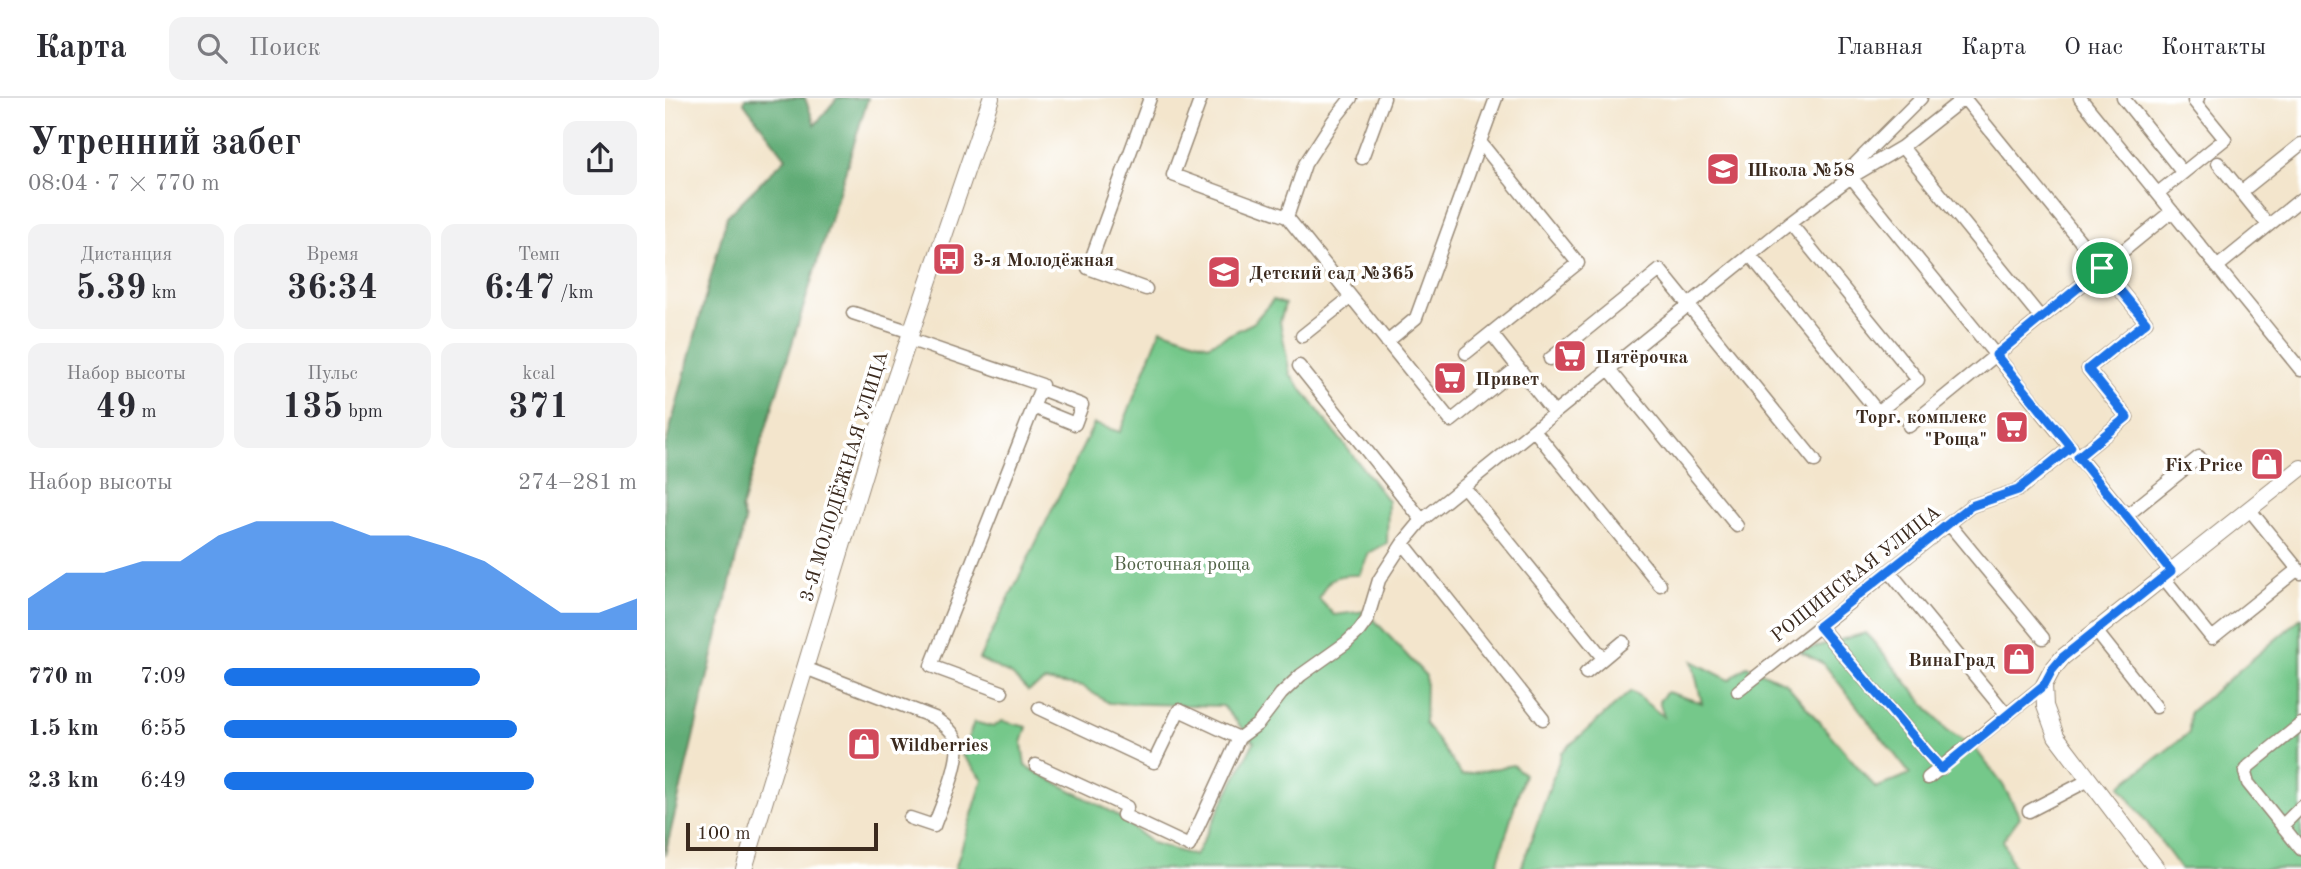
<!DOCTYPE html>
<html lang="ru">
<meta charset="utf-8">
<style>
body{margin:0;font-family:"Old Standard TT",serif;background:#f2f2f3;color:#2b2b33;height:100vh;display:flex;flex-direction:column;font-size:26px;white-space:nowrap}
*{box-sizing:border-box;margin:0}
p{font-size:23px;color:#7c7c81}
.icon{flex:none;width:38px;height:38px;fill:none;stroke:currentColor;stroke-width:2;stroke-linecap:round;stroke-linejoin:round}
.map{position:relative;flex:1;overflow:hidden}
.drawer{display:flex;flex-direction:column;background:#fff;width:665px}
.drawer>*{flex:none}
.scale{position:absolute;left:21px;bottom:18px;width:192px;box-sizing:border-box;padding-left:7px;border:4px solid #3b2a1e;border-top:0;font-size:19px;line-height:24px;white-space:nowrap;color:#3b2a1e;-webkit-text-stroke:5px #fff;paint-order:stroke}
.pin{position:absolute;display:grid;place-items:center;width:60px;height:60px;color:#fff;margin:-30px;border:4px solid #fff;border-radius:50%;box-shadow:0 2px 7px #0007}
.round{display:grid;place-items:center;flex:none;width:74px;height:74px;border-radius:14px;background:#f2f2f3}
.headline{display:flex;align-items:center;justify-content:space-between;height:119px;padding:0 28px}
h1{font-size:38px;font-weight:800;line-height:52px}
.figures{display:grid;grid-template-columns:repeat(3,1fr);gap:10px;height:119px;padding:7px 28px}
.figures div{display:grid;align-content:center;border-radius:14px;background:#f2f2f3;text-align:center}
.figures b{font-size:35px;font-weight:800}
.figures small{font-size:19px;font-weight:400}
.figures p{font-size:19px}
.chart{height:196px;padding:14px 28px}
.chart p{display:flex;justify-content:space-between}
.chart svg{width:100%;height:126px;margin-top:7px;fill:#1a73e8;opacity:.7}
ul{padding:0 28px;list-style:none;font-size:23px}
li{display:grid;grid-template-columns:112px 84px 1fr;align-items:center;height:52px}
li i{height:18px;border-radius:9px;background:#1a73e8}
header{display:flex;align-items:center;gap:42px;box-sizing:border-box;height:98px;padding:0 35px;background:#fff;border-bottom:2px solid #e1e1e2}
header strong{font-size:33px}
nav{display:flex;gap:38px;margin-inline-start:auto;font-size:24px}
.search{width:490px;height:63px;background:#f2f2f3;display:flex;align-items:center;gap:18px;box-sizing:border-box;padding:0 24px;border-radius:14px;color:#7c7c81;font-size:26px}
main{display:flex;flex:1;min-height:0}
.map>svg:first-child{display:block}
.green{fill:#75c88a;stroke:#587954;stroke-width:2}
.forest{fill:#60ac76;stroke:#4e6b4a;stroke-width:2}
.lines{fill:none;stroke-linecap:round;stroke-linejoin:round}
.minor-casing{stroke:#978875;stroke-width:15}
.major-casing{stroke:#978875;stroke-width:18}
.minor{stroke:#fff;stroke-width:12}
.major{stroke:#fff;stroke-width:16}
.route-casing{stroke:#fff;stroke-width:14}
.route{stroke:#1a73e8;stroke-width:9}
.labels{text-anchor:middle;stroke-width:7;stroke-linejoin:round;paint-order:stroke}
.poi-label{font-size:19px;font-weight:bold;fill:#3b2a1e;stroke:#fff;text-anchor:start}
.street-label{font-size:19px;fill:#3b2a1e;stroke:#fff}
.park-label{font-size:19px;fill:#4f6144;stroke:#fff}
</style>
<header>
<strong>Карта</strong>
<div class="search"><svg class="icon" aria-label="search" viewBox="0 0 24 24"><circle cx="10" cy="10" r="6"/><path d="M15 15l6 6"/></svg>Поиск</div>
<nav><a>Главная</a><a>Карта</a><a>О нас</a><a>Контакты</a></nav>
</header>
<main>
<section class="drawer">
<div class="headline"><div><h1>Утренний забег</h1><p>08:04 · 7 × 770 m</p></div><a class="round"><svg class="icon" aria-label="share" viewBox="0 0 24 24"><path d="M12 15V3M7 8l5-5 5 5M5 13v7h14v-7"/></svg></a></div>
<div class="figures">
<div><p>Дистанция</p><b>5.39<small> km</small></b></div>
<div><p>Время</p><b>36:34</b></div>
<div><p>Темп</p><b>6:47<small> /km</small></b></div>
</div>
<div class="figures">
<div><p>Набор высоты</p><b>49<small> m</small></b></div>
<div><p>Пульс</p><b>135<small> bpm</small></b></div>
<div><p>kcal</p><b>371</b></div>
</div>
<div class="chart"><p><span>Набор высоты</span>274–281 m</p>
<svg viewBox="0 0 160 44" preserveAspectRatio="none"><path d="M0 44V33L10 24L20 24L30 20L40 20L50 11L60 6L70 6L80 6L90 11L100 11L110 15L120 20L130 29L140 38L150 38L160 33V44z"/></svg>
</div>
<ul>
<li><b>770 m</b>7:09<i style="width:62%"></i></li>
<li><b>1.5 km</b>6:55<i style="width:71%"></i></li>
<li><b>2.3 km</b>6:49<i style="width:75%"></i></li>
</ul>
</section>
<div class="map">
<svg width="1636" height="771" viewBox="0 0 1636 771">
<rect width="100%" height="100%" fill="#fff"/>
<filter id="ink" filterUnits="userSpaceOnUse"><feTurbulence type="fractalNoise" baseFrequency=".0143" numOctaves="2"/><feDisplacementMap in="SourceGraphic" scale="14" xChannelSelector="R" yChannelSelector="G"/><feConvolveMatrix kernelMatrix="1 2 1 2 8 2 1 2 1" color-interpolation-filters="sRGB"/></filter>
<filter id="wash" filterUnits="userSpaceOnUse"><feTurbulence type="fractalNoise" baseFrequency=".00686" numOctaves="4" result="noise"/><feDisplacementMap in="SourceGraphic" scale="28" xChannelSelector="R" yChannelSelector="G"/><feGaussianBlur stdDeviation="1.57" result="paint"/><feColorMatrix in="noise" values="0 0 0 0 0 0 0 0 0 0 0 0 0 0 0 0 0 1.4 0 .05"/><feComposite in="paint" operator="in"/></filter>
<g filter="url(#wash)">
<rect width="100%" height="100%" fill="#f3e5cc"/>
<!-- green -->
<path class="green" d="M608,202L620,206L615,224L625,276L723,403L722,445L704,455L694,477C670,476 663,479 654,501L669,517L701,513L761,578L760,625L797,677L848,667L859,676L831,771H290L318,681L297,657L309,624L328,629L337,623L362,629L357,645L360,668L449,715L487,745L530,758L589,644L558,608L444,605L418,589L380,583L363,593L347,577L314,561L429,326L455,334L496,231L543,247L588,225Z
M1636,520V771H1516L1455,688L1524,635L1525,614Z
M1201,535L1281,632L1309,649L1338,687L1355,719L1338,742L1349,771H856L897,654L966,593L999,619L994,603L1002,594L1037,605L1027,563L1064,582L1082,568L1121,585L1211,690L1245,676L1159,566L1135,553Z"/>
<!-- forest -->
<path class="forest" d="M80,0H140L150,27L172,0H203L76,411L80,423L0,757V350L62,118L121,60L79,5Z"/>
</g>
<g filter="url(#ink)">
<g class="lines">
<defs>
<path id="minor" d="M536,0L508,77L622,119L786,323L853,269
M1256,0L1182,74L1506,473
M1299,0L1481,224L1423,271L1462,319L1413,359
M1415,0L1636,272
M1458,0L1518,75
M1237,49L1376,220
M697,60L719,0
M1553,65L1603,127
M1576,94L1636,46
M1493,95L1560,41L1529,3L1533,0
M622,119L640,66L668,23L686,0
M1085,157L1213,314L1253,282L1125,125
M1552,169L1636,101
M481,191L423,170L485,0
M188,215L246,234
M826,235L889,315
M637,238L686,199
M243,241L377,287L266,568L337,594
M722,244L751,220L831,0
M801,255L913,165L815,44
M885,261L995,172L1150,363
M634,268L757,422
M944,271L1072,428
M368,309L410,326L417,307L375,291
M1244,328L1507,113
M869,332L995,487
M799,389L938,560
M1584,411L1636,475
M1461,418L1534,359
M1284,426L1378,540
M738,445L878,621
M1224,473L1342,617
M1498,479L1547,540L1633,471
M1154,528L1276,671
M1431,533L1491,609
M140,570L270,620C277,625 286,631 290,639C300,657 276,708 269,728L245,720
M921,575L958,544
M1073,593L1306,408L1353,392L1406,349
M374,610L489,664L514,612L574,640
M1636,626L1584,668L1580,674L1583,685L1636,751
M371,667L462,709L458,717L524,748L574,640L593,626L616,596L636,577L681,545L694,533L702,522L714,482L738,445L757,422L1125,125L1186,79L1237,49L1299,0
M1263,680L1379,587
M1364,713L1424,682
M1617,728L1636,709"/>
<path id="major" d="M79,771L208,346L326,0
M1492,771L1391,638L1380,608L1379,587L1387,572L1398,559L1636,370"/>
</defs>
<!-- minor casing -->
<use href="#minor" class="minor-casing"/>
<!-- major casing -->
<use href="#major" class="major-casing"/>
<!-- minor -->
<use href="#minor" class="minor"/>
<!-- major -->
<use href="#major" class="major"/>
</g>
</g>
<g class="lines" filter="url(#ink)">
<defs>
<path id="route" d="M1437,170L1481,224L1423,271L1462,319L1413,359L1506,473L1398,559L1387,572L1379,587L1276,671L1154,528L1306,408L1353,392L1406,349L1331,257Z"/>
</defs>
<!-- route casing -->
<use href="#route" class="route-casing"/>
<!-- route -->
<use href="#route" class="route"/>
</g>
<!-- icons -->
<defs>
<symbol id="school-square" viewBox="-11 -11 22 22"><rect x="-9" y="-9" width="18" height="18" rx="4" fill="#d1495b" stroke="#fff"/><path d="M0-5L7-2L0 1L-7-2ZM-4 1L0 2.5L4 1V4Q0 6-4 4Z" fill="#fff"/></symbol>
<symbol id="bus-square" viewBox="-11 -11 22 22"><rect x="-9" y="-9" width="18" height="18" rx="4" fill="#d1495b" stroke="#fff"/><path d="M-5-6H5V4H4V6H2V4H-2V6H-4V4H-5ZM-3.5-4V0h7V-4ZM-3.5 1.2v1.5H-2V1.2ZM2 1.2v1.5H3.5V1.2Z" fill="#fff"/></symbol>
<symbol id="supermarket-square" viewBox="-11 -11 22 22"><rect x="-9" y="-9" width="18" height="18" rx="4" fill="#d1495b" stroke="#fff"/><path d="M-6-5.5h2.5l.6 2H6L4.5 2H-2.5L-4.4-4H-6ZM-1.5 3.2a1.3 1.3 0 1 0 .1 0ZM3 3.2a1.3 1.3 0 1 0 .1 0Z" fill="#fff"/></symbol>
<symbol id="shop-square" viewBox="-11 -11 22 22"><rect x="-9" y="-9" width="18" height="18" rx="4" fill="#d1495b" stroke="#fff"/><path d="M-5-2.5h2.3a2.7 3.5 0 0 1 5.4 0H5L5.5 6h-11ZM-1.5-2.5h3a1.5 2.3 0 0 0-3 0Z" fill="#fff"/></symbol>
</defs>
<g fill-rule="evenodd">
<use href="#school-square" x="1039" y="52" width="38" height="38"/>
<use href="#bus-square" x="265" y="142" width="38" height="38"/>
<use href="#school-square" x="540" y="155" width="38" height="38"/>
<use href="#supermarket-square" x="886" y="239" width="38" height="38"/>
<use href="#supermarket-square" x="766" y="261" width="38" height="38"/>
<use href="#supermarket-square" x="1328" y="310" width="38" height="38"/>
<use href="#shop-square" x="1583" y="347" width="38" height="38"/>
<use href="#shop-square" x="1335" y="542" width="38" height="38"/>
<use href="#shop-square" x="180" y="627" width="38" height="38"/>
</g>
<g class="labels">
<!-- poi labels -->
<g class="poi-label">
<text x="1082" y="78">Школа №58</text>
<text x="308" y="168">3-я Молодёжная</text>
<text x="584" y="181">Детский сад №365</text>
<text x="930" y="265">Пятёрочка</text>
<text x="810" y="287">Привет</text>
<text x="1322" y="325" text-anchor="end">Торг. комплекс<tspan x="1322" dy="22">"Роща"</tspan></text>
<text x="1578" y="373" text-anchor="end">Fix Price</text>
<text x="1330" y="568" text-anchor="end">ВинаГрад</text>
<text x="224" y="653">Wildberries</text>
</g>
<!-- street labels -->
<g class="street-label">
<text transform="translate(178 378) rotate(-73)" y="7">3-Я МОЛОДЁЖНАЯ УЛИЦА</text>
<text transform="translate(1190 475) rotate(-38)" y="7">РОЩИНСКАЯ УЛИЦА</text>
</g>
<!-- park labels -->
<g class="park-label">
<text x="517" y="472">Восточная роща</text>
</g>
</g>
</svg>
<div class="scale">100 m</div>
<div class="pin" style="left:1437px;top:170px;background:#1e9e55"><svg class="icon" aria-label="arrive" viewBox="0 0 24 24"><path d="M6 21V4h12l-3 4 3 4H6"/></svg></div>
</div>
</main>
